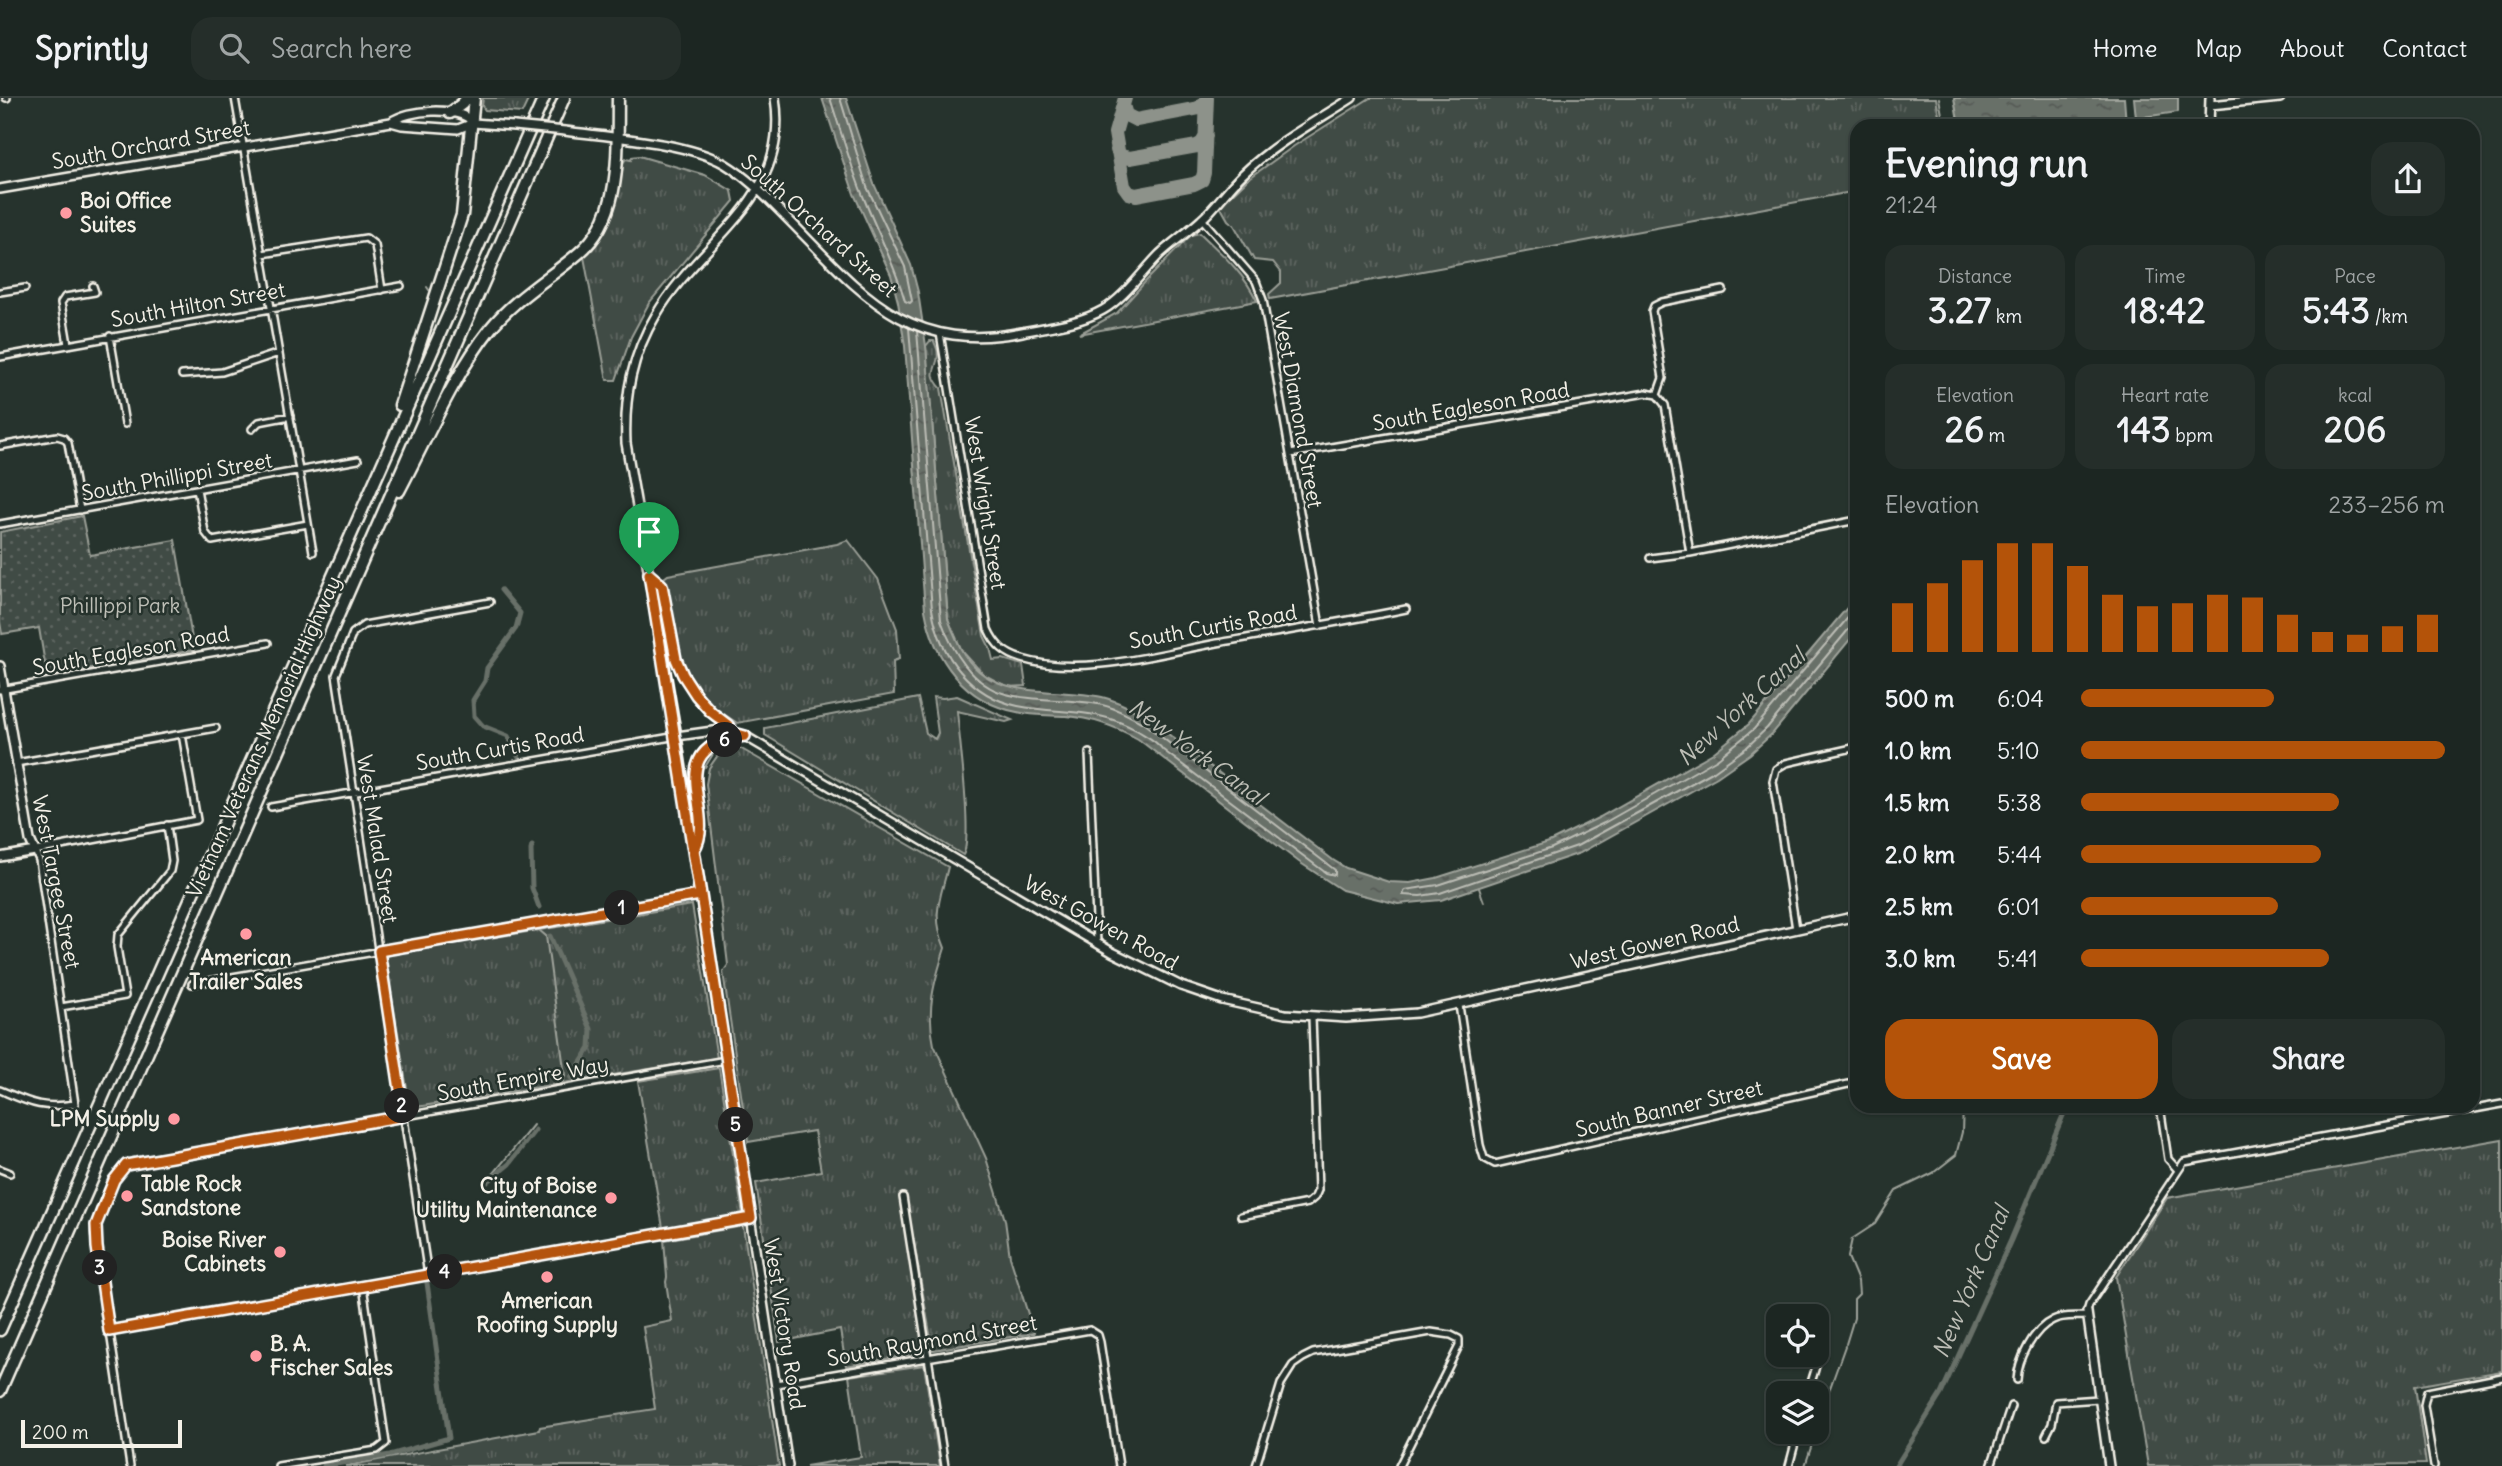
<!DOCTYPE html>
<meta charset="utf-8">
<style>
body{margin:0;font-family:Delius,sans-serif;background:#252e2a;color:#f1f3f6;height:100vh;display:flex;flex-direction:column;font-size:26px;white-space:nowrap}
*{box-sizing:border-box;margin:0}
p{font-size:23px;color:#a0a5a5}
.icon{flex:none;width:38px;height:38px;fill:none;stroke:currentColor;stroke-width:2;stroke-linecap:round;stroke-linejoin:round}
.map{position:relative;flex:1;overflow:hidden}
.sheet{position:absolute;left:1850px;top:21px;width:630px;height:994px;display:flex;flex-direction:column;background:#1c2622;border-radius:21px;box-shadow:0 2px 5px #0004,0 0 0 2px #3a4340}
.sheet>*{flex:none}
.buttons{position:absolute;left:1766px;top:1206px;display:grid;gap:14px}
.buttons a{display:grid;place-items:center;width:63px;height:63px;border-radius:14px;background:#1c2622;box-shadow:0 2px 5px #0004,0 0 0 2px #3a4340;font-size:35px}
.scale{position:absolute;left:21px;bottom:18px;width:161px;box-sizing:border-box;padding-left:7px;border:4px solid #f4f1e8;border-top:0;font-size:19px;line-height:24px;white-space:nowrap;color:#f4f1e8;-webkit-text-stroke:5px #26332d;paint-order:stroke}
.pin{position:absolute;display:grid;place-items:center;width:60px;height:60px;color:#fff;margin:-72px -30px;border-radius:50% 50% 50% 0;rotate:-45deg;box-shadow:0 0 7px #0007}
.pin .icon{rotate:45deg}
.km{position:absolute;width:35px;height:35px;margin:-18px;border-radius:50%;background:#222;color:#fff;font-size:19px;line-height:35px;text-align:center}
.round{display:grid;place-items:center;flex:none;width:74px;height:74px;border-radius:21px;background:#252e2a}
.overview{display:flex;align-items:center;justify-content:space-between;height:119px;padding:0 35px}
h1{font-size:38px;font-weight:700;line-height:52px}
.metrics{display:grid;grid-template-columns:repeat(3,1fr);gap:10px;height:119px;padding:7px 35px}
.metrics div{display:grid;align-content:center;border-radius:18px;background:#252e2a;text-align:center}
.metrics b{font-size:35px;font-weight:700}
.metrics small{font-size:19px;font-weight:400}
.metrics p{font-size:19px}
.chart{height:196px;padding:14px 35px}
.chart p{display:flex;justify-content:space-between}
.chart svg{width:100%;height:126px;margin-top:7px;stroke:#b45309;stroke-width:6}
.button{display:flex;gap:14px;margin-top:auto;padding:14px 35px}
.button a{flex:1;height:80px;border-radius:21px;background:#b45309;color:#fff;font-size:28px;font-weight:700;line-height:80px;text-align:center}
.button a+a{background:#252e2a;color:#f1f3f6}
ul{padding:0 35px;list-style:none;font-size:23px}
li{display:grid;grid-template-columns:112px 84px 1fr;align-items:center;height:52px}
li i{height:18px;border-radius:9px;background:#b45309}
header{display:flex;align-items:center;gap:42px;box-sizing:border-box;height:98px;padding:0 35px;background:#1c2622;border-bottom:2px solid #3a4340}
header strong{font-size:33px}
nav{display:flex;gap:38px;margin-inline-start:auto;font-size:24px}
.search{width:490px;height:63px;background:#252e2a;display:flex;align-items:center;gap:18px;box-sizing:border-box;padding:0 24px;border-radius:21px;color:#a0a5a5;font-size:26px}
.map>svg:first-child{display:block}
.grass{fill:url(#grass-tufts);stroke:#9a9e96;stroke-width:2}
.park{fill:url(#park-dots);stroke:#9a9e96;stroke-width:2}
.water{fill:url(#water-ripples);stroke:#9fa39b;stroke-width:2}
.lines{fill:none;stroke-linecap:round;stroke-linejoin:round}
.shore{stroke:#bcbdb5;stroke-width:2}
.stream{stroke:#9fa39b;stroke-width:2}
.canal{stroke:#676f68;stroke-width:5}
.taxiway{stroke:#8d928a;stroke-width:14}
.street-casing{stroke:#f4f1e8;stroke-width:10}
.secondary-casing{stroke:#f4f1e8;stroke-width:12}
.highway-casing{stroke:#f4f1e8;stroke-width:15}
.street{stroke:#26332d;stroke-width:5}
.secondary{stroke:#26332d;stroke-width:7}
.highway{stroke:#26332d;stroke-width:10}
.secondary-bridge-casing{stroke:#f4f1e8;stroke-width:12;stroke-linecap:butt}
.secondary-bridge{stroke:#26332d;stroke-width:7}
.route-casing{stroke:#fff;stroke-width:14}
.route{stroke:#b45309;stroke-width:9}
.poi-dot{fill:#ff9aa2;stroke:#26332d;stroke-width:2.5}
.labels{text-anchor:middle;stroke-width:5;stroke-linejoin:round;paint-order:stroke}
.street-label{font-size:21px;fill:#f4f1e8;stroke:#26332d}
.poi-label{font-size:21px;font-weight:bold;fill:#f4f1e8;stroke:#26332d;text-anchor:start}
.park-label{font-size:21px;fill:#bebfb7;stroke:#26332d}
.water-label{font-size:23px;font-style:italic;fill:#bcbdb5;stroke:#26332d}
</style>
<header>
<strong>Sprintly</strong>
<div class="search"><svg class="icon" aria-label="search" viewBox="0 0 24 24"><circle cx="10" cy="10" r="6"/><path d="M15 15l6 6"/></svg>Search here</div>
<nav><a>Home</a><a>Map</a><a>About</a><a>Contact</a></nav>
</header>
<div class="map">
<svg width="2502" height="1368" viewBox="0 0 2502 1368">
<defs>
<pattern id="grass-tufts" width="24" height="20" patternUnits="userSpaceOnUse" patternTransform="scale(1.75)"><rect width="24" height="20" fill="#414b45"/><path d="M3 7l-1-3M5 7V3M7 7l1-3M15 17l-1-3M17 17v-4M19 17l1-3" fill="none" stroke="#5d6560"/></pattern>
<pattern id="park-dots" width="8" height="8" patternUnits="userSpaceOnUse" patternTransform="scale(1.75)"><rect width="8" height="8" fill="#414b45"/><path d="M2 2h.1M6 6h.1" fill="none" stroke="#5d6560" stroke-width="1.8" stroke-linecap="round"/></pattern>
<pattern id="water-ripples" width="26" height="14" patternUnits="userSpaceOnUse" patternTransform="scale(1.75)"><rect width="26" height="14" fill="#676f68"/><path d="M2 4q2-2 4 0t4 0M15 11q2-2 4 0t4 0" fill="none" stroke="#565a55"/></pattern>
</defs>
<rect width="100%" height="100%" fill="#26332d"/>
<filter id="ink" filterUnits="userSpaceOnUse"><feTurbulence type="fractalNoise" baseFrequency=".0143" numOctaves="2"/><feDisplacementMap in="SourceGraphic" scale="14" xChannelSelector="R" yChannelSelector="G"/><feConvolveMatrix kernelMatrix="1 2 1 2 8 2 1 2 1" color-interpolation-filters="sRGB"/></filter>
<g filter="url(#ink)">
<!-- grass -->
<path class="grass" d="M483,0H529L522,15L485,12L482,8Z
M1370,0H1936L1941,28H1857V93L1270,201L1269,196L1281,185V174L1273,164L1254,162L1234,127L1228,122L1220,108L1248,81L1294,48Z
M639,58L705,77L732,93L734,103L649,205L631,239L616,282H607L584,159C613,135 618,100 623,65L626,61L631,62L632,59Z
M1200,135C1222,156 1244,175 1257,203L1079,236L1117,215L1146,183L1191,137Z
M930,243H934C935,247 938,251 938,256C938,272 926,273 941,290L984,538L990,550L993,562L1003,561L1023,567L1026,588L1007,589L983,576L962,553L948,521L926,248Z
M848,442L878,481L897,531L899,561L893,563L894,596L737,625C726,617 710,609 702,599C674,566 671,520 664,480L668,477L837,446Z
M957,598L1012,622L1006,624L957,613C959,637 973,742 963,757L765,637V630L918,600L926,635L935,641L938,635L933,599L943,600Z
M738,649L948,769C940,802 931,816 945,850C934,884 926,911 934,947L986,1060L1005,1122L1010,1159L1034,1235L933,1252L905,1096L899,1098L925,1254L846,1268L840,1232L779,1244L756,1085L821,1073L814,1033L748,1044L723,874L728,867L706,686L709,670L723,650Z
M692,807L717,960L410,1010L385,857Z
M719,970L743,1117L663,1130L638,983Z
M2502,1041V1273L2415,1288L2426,1366L2148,1368L2116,1179L2167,1100Z
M743,1128L779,1368H346L539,1332L540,1329L655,1311L643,1229L672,1223L666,1184L667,1179L664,1142Z
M924,1267L940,1368H806L861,1359L849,1278Z"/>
<!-- park -->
<path class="park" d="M82,418L90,457L175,442L194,552L47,578L39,530L2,536L0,524V434Z"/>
<!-- water -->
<path class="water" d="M822,0H846L874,86L911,167L918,194L926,248L948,521C952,531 956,541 961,551C990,605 1053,588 1102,599C1118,603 1132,611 1146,619L1333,762L1346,770L1389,784L1410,785L1436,780L1549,744L1600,719L1713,655L1749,626L1857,498V533L1773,635L1750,656L1717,679L1580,755L1441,802L1398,806L1342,792L1299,764L1138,641C1115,628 1092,620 1066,618C1050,617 1033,618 1017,614C965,604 934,562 925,512L905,248L898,204L891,177L854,96Z
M1954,0H2124L2126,26L2111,28H1959Z
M2134,0H2178V14L2136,20Z"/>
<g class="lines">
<!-- shore -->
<path class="shore" d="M830,0C841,34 851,69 865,103C879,138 895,167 905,203L910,205L912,203L905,169L867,89L840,0
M909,230L932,511C940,559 971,598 1018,608C1063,617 1094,608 1138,633C1146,638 1157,643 1163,652L1326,775L1335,777V772L1143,625C1128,617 1114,609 1098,606C1067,600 1035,604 1006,596C973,588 952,553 941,522L917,233
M1857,509L1754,631L1717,661L1604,725L1552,750L1438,787L1405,792L1403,797L1420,798L1440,795L1577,748L1714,673L1746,650L1767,630L1848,532L1857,529"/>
<!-- stream -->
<path class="stream" d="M1939,0L1944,28
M427,189L429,192
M705,669L713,656
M1479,790L1484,804
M539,832L546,838L565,978L563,983
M486,1085L533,1027
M1846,1246L1854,1220V1201L1859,1196L1858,1183L1848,1159L1852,1141L1875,1126L1896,1093L1933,1075L1956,1057L1962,1034L1963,1008
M1820,1318L1845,1248
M1816,1331L1819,1323
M1805,1368L1816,1334"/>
<!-- canal -->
<path class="canal" d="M501,492L520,515L516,530L487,570L485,583L473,602L474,618L483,628L508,638L519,660
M532,748L531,752L532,790L539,809
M550,838L591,931L590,950L571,980
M486,1085L509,1066L535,1032
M324,1368L390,1357L449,1340L427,1185
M1896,1368L1941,1296L2011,1142L2067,1008"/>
<!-- taxiway -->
<path class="taxiway" d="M1125,0L1115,35L1124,88L1129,95L1136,97L1194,86L1202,82L1204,75L1207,0
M1123,7L1126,17L1136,22L1199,10L1207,2
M1117,52L1121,58L1130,60L1197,48L1202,45L1206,38"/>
<defs>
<path id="street" d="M6,0H7
M235,0L313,454
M1202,121L1256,183L1263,202L1320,528
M262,156L366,140L375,147L382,192
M0,194L25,190
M940,235L988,531C995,547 1005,556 1022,561C1081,579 1158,556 1217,545C1280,534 1343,524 1406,511
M110,238L125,326
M68,246L61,205L65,199L95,194L93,188
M0,259L401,188
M182,277L222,274L279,255
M1657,297L1665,307L1690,455
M1657,297L1663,280L1652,213L1654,208L1662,204L1723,192
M252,331L259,324L290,318
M0,348L57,338L64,340L68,345L80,412
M1290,356L1646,295L1657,297
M197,391L205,434L212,443L308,426
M0,426L358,362
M1650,460L1690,455L1857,422
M0,592L268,545
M1089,655L1097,845
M16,665L216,630
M271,709L677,638
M1796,831L1773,683L1776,671L1786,665L1857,649
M192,886L700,797
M1459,907L1480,1047L1484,1060L1495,1066L1857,984
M61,909L125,898L117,849L118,837L170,773L172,763L167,727
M0,992C31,1005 41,1011 75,1006L39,762L35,753L197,722L182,636
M2160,1008L2168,1061L2177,1071
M0,1071L10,1075
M903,1099L945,1368
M1241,1118L1308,1105L1315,1099L1318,1092L1312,919
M428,1177L336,577L353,535L364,527L490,504
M2087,1214L2089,1207L2184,1064L2502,1006
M109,1233L751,1120
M2017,1282C2018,1262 2033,1231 2053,1222C2063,1217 2075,1219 2086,1218
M776,1286L1090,1232L1098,1237L1100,1244L1119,1368
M1808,1295C1813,1275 1826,1249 1816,1229
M2046,1338L2052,1326L2056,1304L2099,1301
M130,1368L95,1134C97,1116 112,1078 126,1067L726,962
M278,1368L377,1352L386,1345L363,1188
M1256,1368L1281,1286L1293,1267L1303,1260L1313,1255L1431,1234L1451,1237L1459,1241V1248L1399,1368
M1789,1368L1798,1334
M1991,1368L2011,1308
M2434,1368L2424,1307L2427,1294L2502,1279"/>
<path id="secondary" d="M775,0C791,102 700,141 656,217C632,257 624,298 626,345L677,638L788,1368
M2210,7L2280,0
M391,24L402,27L458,31L473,25L514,28
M2209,28L2210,0
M565,33C609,39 687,44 725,66C748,80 766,99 785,118C859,192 905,257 1022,234C1050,228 1078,226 1103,212C1124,200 1143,173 1160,156C1173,144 1188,134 1201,122C1216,109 1228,90 1243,76C1275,45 1315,24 1352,0
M0,91L391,24C409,11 457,8 473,24
M649,476L661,487L676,561L683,577L703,606L734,635
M0,568L30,742L35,753L0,759
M677,638L720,632L745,638L1112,854L1181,888L1222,902L1285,916L1346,920L1417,915L1857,818
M694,752C718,715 660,649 741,638
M2087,1214L2109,1368"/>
<path id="highway" d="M450,15L462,6L467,0
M400,307L462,117L474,0
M399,393C426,342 455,275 490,231C515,200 550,180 579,155C623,118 617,52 618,0
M0,1232L544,0
M0,1293L564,0"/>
</defs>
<!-- street casing -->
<use href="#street" class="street-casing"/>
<!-- secondary casing -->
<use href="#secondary" class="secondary-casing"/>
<!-- highway casing -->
<use href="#highway" class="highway-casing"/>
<!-- street -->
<use href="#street" class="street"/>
<!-- secondary -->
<use href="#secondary" class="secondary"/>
<!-- highway -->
<use href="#highway" class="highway"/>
<defs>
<path id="secondary-bridge" d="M514,28L565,33"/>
</defs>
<!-- secondary-bridge casing -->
<use href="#secondary-bridge" class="secondary-bridge-casing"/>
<!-- secondary-bridge -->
<use href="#secondary-bridge" class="secondary-bridge"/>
</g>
</g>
<g class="lines" filter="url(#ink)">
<defs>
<path id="route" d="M649,476L700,797L379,853L404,1018L126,1067L114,1082L96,1127L97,1149L109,1233L751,1120L694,752C719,715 657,649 745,638L734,635L728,627L711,614L696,597L683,577L676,561L662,487L649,476"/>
</defs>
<!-- route casing -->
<use href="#route" class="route-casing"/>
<!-- route -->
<use href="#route" class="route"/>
</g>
<!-- markers -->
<g class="poi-dot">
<circle cx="66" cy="115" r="7"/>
<circle cx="246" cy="836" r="7"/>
<circle cx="174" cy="1021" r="7"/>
<circle cx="127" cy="1098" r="7"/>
<circle cx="611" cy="1100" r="7"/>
<circle cx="280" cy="1154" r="7"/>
<circle cx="547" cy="1179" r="7"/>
<circle cx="256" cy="1258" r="7"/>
</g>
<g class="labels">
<!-- street labels -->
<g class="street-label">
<text transform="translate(151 47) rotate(-10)" y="7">South Orchard Street</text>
<text transform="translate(819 128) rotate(42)" y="7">South Orchard Street</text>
<text transform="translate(198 207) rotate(-10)" y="7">South Hilton Street</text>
<text transform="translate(1471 309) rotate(-10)" y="7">South Eagleson Road</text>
<text transform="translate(1298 312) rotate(80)" y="7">West Diamond Street</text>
<text transform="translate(177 379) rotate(-10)" y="7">South Phillippi Street</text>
<text transform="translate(985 405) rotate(81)" y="7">West Wright Street</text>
<text transform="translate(1213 529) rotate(-10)" y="7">South Curtis Road</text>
<text transform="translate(131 553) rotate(-10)" y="7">South Eagleson Road</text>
<text transform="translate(264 639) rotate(-66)" y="7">Vietnam Veterans Memorial Highway</text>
<text transform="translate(500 651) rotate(-10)" y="7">South Curtis Road</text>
<text transform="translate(377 741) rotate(81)" y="7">West Malad Street</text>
<text transform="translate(56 784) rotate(79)" y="7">West Targee Street</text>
<text transform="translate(1101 825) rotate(29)" y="7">West Gowen Road</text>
<text transform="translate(1655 845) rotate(-13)" y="7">West Gowen Road</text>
<text transform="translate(523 981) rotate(-10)" y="7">South Empire Way</text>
<text transform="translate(1669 1011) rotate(-13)" y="7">South Banner Street</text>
<text transform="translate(784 1226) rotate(81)" y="7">West Victory Road</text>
<text transform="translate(932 1243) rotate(-10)" y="7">South Raymond Street</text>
</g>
<!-- poi labels -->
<g class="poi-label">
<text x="80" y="110">Boi Office<tspan x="80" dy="24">Suites</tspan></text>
<text x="246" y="867" text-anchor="middle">American<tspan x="246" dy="24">Trailer Sales</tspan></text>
<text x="160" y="1028" text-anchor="end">LPM Supply</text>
<text x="141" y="1093">Table Rock<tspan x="141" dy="24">Sandstone</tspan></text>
<text x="597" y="1095" text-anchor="end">City of Boise<tspan x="597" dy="24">Utility Maintenance</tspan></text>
<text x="266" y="1149" text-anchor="end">Boise River<tspan x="266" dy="24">Cabinets</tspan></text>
<text x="547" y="1210" text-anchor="middle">American<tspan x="547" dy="24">Roofing Supply</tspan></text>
<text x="270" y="1253">B. A.<tspan x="270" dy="24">Fischer Sales</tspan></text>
</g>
<!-- park labels -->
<g class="park-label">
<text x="120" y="515">Phillippi Park</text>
</g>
<!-- water labels -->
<g class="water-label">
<text transform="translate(1741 609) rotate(-42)" y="8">New York Canal</text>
<text transform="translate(1197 654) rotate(36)" y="8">New York Canal</text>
<text transform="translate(1971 1184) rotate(-67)" y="8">New York Canal</text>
</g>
</g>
</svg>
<div class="buttons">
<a><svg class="icon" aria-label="locate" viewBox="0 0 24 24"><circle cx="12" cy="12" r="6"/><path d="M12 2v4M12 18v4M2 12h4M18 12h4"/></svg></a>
<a><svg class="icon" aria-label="layers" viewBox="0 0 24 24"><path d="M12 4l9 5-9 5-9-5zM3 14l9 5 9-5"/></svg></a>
</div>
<div class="scale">200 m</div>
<div class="pin" style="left:649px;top:476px;background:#1e9e55"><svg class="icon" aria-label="arrive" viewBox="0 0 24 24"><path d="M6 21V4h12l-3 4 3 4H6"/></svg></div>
<b class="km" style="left:622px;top:810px">1</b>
<b class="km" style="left:402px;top:1008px">2</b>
<b class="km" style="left:100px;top:1170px">3</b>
<b class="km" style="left:445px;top:1174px">4</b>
<b class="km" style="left:736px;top:1027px">5</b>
<b class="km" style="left:725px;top:642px">6</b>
<section class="sheet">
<div class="overview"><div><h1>Evening run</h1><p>21:24</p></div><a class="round"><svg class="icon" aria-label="share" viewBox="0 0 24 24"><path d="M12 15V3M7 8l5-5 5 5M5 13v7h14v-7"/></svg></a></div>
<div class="metrics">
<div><p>Distance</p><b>3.27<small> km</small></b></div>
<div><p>Time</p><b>18:42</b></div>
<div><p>Pace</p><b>5:43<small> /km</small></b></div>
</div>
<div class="metrics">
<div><p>Elevation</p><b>26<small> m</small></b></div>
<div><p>Heart rate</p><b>143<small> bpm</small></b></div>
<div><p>kcal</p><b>206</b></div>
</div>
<div class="chart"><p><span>Elevation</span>233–256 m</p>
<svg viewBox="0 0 160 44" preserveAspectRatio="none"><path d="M5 44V27M15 44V20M25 44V12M35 44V6M45 44V6M55 44V14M65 44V24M75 44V28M85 44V27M95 44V24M105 44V25M115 44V31M125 44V37M135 44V38M145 44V35M155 44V31"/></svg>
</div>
<ul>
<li><b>500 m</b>6:04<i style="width:53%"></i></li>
<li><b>1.0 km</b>5:10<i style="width:100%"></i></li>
<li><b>1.5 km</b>5:38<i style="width:71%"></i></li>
<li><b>2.0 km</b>5:44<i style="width:66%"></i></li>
<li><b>2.5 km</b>6:01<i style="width:54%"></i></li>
<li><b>3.0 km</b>5:41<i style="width:68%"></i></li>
</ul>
<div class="button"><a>Save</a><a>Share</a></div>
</section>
</div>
